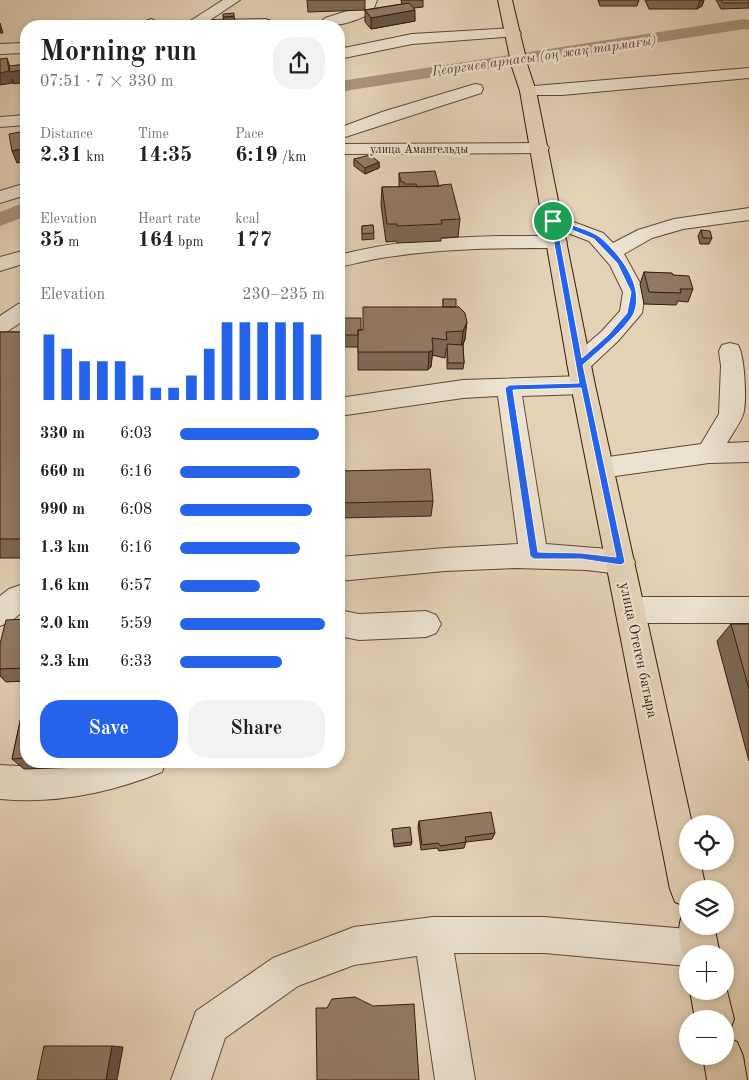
<!DOCTYPE html>
<meta charset="utf-8">
<style>
body{margin:0;font-family:"Old Standard TT",serif;background:#f2f2f2;color:#202124;height:100vh;display:flex;flex-direction:column;font-size:19px;white-space:nowrap}
*{box-sizing:border-box;margin:0}
p{font-size:16px;color:#757577}
.icon{flex:none;width:28px;height:28px;fill:none;stroke:currentColor;stroke-width:2;stroke-linecap:round;stroke-linejoin:round}
.map{position:relative;flex:1;overflow:hidden}
.drawer{position:absolute;left:20px;top:20px;width:325px;height:748px;display:flex;flex-direction:column;background:#fff;border-radius:20px;box-shadow:0 2px 8px #0003}
.drawer>*{flex:none}
.buttons{position:absolute;left:679px;top:815px;display:grid;gap:10px}
.buttons a{display:grid;place-items:center;width:55px;height:55px;border-radius:50%;background:#fff;box-shadow:0 2px 8px #0003;font-size:25px}
.pin{position:absolute;display:grid;place-items:center;width:42px;height:42px;color:#fff;margin:-21px;border:2px solid #fff;border-radius:50%;box-shadow:0 1px 5px #0007}
.round{display:grid;place-items:center;flex:none;width:52px;height:52px;border-radius:20px;background:#f2f2f2}
.headline{display:flex;align-items:center;justify-content:space-between;height:85px;padding:0 20px}
h1{font-size:28px;font-weight:600;line-height:38px}
.figures{display:grid;grid-template-columns:repeat(3,1fr);gap:8px;height:85px;padding:5px 20px}
.figures div{display:grid;align-content:center}
.figures b{font-size:21px;font-weight:600}
.figures small{font-size:14px;font-weight:400}
.figures p{font-size:14px}
.chart{height:140px;padding:10px 20px}
.chart p{display:flex;justify-content:space-between}
.chart svg{width:100%;height:90px;margin-top:5px;stroke:#2563eb;stroke-width:6}
.cta{display:flex;gap:10px;margin-top:auto;padding:10px 20px}
.cta a{flex:1;height:58px;border-radius:20px;background:#2563eb;color:#fff;font-size:20px;font-weight:600;line-height:58px;text-align:center}
.cta a+a{background:#f2f2f2;color:#202124}
ul{padding:0 20px;list-style:none;font-size:16px}
li{display:grid;grid-template-columns:80px 60px 1fr;align-items:center;height:38px}
li i{height:12px;border-radius:6px;background:#2563eb}
.map>svg:first-child{display:block}
.lines{fill:none;stroke-linecap:round;stroke-linejoin:round}
.canal{fill:#a9937c;fill-rule:evenodd}
.minor-casing{stroke:#624836;stroke-width:2}
.major-casing{stroke:#371a0c;stroke-width:2}
.minor{fill:#ede2d0;fill-rule:evenodd}
.major{fill:#e4d2b6;fill-rule:evenodd}
.wall{fill:#7d6956;stroke:#371a0c}
.shaded-wall{fill:#665546;stroke:#371a0c}
.building{fill:#917a64;stroke:#371a0c}
.route{fill:#2563eb;stroke:#fff;fill-rule:evenodd}
.labels{text-anchor:middle;stroke-width:4.5;stroke-linejoin:round;paint-order:stroke}
.far-street-label{font-size:12px;fill:#371a0c;stroke:#ede2d0}
.far-water-label{font-size:14px;font-style:italic;fill:#5f4433;stroke:#ede2d0}
.street-label{font-size:15px;fill:#371a0c;stroke:#ede2d0}
</style>
<div class="map">
<svg width="749" height="1080" viewBox="0 0 749 1080">
<rect width="100%" height="100%" fill="#e4d2b6"/>
<filter id="stains"><feTurbulence type="fractalNoise" baseFrequency=".004" numOctaves="4"/><feColorMatrix values="0 0 0 0 .2 0 0 0 0 .09 0 0 0 0 .02 0 0 0 .5 -.17"/></filter>
<radialGradient id="worn" r=".72"><stop offset=".6" stop-color="#630" stop-opacity="0"/><stop offset="1" stop-color="#630" stop-opacity=".3"/></radialGradient>
<g class="lines">
<!-- canal -->
<path class="canal" d="M744,19L749,20V30L744,29L351,90L339,93V82L347,80Z
M26,202V216L0,226V212Z"/>
<defs>
<path id="minor" d="M223,0H240L210,20L266,19L271,21L274,24L272,26L184,25Z
M363,0H377L372,13C359,19 339,28 325,24L322,21L325,18L360,7Z
M151,19L161,23L164,26H145L143,24L146,21Z
M513,28L518,30L521,33L518,36L412,44L339,59V49L412,34Z
M26,43V53L0,54V44Z
M749,68V78L562,95H522L520,91L522,87Z
M475,84L481,85L483,89L481,93L339,139V128L382,112Z
M26,115V125L0,127V117Z
M540,143L546,144L549,148L546,152L540,153L339,154V144Z
M26,183V195L0,203V191Z
M749,208V220L683,229L652,238L624,254L645,292L642,313L618,341L587,370L579,372L571,370L567,364L571,358L602,331L620,311L623,292L610,265L589,241L546,225L543,221L546,217L553,215L560,217L603,233L613,243L638,230L674,219Z
M502,236H557L564,238L567,242L564,246L557,248C503,248 449,248 395,256C376,258 358,263 339,267V255C393,241 447,237 502,236Z
M26,250V263L0,271V257Z
M26,302V319L8,331L0,334V316L18,304Z
M730,343L738,345C745,357 747,402 743,415C739,425 732,434 727,443L749,442V462L709,463L601,478L592,475L588,468L592,461L601,458L701,444L719,414L721,366L719,351L722,345Z
M583,376L591,379L595,385L591,391L583,394L522,396L546,544L621,550L631,554L635,562L631,570L621,574L586,570L515,568L445,571L339,581V557L445,548L518,544L498,396L463,398L339,416V398L463,380Z
M26,583V609L10,622L0,626V596L9,589Z
M631,597H749V623H631L621,619L616,610L621,601Z
M339,610L359,614L426,611L436,615L441,624L436,633L426,637L359,640L339,636Z
M87,761H166L162,772C110,793 55,804 0,799V765L36,767Z
M433,917H544L700,930L713,936L719,949L717,954H688V966L544,953H454L475,1080H435L417,956L354,965L298,986L225,1038L211,1080H171L196,1011L273,958L354,927Z"/>
<path id="major" d="M498,0H512L528,67L536,91L595,385L692,824H688V861H700L706,889H688V907L675,902L670,889L571,385L520,91L512,67Z
M688,911V926H714L720,954H688V967C680,948 675,932 683,913Z
M725,983L734,1019L729,1033L725,1034V1019H695L690,991H725Z
M725,1037L737,1042L743,1056L747,1080H707L703,1056H725Z"/>
</defs>
<!-- minor casing -->
<use href="#minor" class="minor-casing"/>
<!-- major casing -->
<use href="#major" class="major-casing"/>
<!-- minor -->
<use href="#minor" class="minor"/>
<!-- major -->
<use href="#major" class="major"/>
</g>
<!-- wall -->
<path class="wall" d="M307,0H365V10L308,12Z
M401,0H423V7L414,8L415,21L371,29L365,22V10L402,4Z
M598,0H639L637,6H600Z
M645,0H704L702,6L697,9H649Z
M716,0H749V8L721,9Z
M354,159L379,162V168L365,174L354,166Z
M399,173L439,186H440L441,185L460,219L458,237L441,238V241L397,243L396,241L386,242L381,205L382,187H399Z
M373,225L374,239L362,240V226Z
M701,230L712,238L709,244H700L698,236Z
M644,272L673,275L693,289L688,302L678,301L676,305L644,304L640,284Z
M443,299L456,307H459L465,339L463,345L464,363L463,369H447V349H446L445,358L432,355L431,367L428,370H358V347H340L341,361L339,378V318L361,330H363L443,307Z
M0,332H26V558H0Z
M339,471L433,501L431,516L339,518Z
M26,619V681L6,682L0,676V644Z
M731,624H749V761L717,641Z
M26,694V761H84L83,767L24,769L12,759Z
M419,821L495,833L492,839L466,842L464,848L439,851L437,848L421,850L418,827Z
M392,829L412,842L411,845L394,847Z"/>
<!-- shaded-wall -->
<path class="shaded-wall" d="M700,0H704L702,6L697,9Z
M415,10V21L371,29V18Z
M234,16L235,21L224,22L223,17Z
M0,23L3,33H0Z
M7,58L11,70L26,69V82L14,84L12,79L13,83L0,85V73Z
M26,148V161L17,163L12,151Z
M379,162V168L365,174V168Z
M467,322L465,339L461,349L463,331Z
M340,344L341,361L339,378V353Z
M433,350L431,367L428,370L429,352Z
M78,761H84L83,767Z
M112,1046L123,1047L117,1080H106Z"/>
<!-- building -->
<path class="building" d="M721,0H749V3H723Z
M409,3L415,10L371,18L365,10Z
M234,13V16L223,17V14Z
M7,58L9,71L0,73V59Z
M26,64V69L10,72L9,66Z
M26,131V148L12,151L9,134Z
M370,155L379,162L365,168L354,159Z
M435,171L439,186L417,187L416,184H405L404,182H401L399,173Z
M451,184L460,219L441,220L442,224L397,226V224H387L382,187L441,186V185Z
M373,225L374,233L362,234V226Z
M701,230L710,231L712,238H703Z
M644,272L672,273L673,275L689,276L693,289H680L681,293L649,292Z
M443,299H456V307H443Z
M363,307H459L465,313L467,322L463,331L446,332L447,340L432,338L433,350L429,352H358V330H363Z
M339,318H361V330H358V335H339Z
M0,332H26V456L24,465H26V539H0Z
M447,344L463,345L464,363H448Z
M430,469L433,501L339,503V471Z
M26,619V668L0,669V644L6,620Z
M731,624H749V689Z
M26,694V758L12,759Z
M491,812L495,833L465,837L466,842L441,846L438,843L422,845L419,821Z
M410,827L412,842L394,844L392,829Z
M355,997L373,1006L414,1004L419,1080H317L316,1008H327L332,999Z
M44,1046H112L106,1080H37Z"/>
<!-- route -->
<path class="route" d="M553,219C565,223 591,230 600,237C620,254 645,286 634,313C628,327 595,354 583,365L625,562L621,565L581,559H534L530,556L505,388L509,385L579,383L550,221ZM557,224L594,239L617,263L631,292L627,313L608,335L582,358ZM581,388L616,557L581,553L538,552L513,390Z"/>
<g class="labels">
<!-- far-street labels -->
<g class="far-street-label">
<text x="419" y="153">улица Амангельды</text>
</g>
<!-- far-water labels -->
<g class="far-water-label">
<text transform="translate(544 55) rotate(-8)" y="5">Георгиев арнасы (оң жақ тармағы)</text>
</g>
<!-- street labels -->
<g class="street-label">
<text transform="translate(639 650) rotate(78)" y="5">улица Отеген батыра</text>
</g>
</g>
<rect width="100%" height="100%" filter="url(#stains)"/>
<rect width="100%" height="100%" fill="url(#worn)"/>
</svg>
<div class="buttons">
<a><svg class="icon" aria-label="locate" viewBox="0 0 24 24"><circle cx="12" cy="12" r="6"/><path d="M12 2v4M12 18v4M2 12h4M18 12h4"/></svg></a>
<a><svg class="icon" aria-label="layers" viewBox="0 0 24 24"><path d="M12 4l9 5-9 5-9-5zM3 14l9 5 9-5"/></svg></a>
<a>+</a>
<a>−</a>
</div>
<div class="pin" style="left:553px;top:221px;background:#1e9e55"><svg class="icon" aria-label="arrive" viewBox="0 0 24 24"><path d="M6 21V4h12l-3 4 3 4H6"/></svg></div>
<section class="drawer">
<div class="headline"><div><h1>Morning run</h1><p>07:51 · 7 × 330 m</p></div><a class="round"><svg class="icon" aria-label="share" viewBox="0 0 24 24"><path d="M12 15V3M7 8l5-5 5 5M5 13v7h14v-7"/></svg></a></div>
<div class="figures">
<div><p>Distance</p><b>2.31<small> km</small></b></div>
<div><p>Time</p><b>14:35</b></div>
<div><p>Pace</p><b>6:19<small> /km</small></b></div>
</div>
<div class="figures">
<div><p>Elevation</p><b>35<small> m</small></b></div>
<div><p>Heart rate</p><b>164<small> bpm</small></b></div>
<div><p>kcal</p><b>177</b></div>
</div>
<div class="chart"><p><span>Elevation</span>230–235 m</p>
<svg viewBox="0 0 160 44" preserveAspectRatio="none"><path d="M5 44V12M15 44V19M25 44V25M35 44V25M45 44V25M55 44V32M65 44V38M75 44V38M85 44V32M95 44V19M105 44V6M115 44V6M125 44V6M135 44V6M145 44V6M155 44V12"/></svg>
</div>
<ul>
<li><b>330 m</b>6:03<i style="width:96%"></i></li>
<li><b>660 m</b>6:16<i style="width:83%"></i></li>
<li><b>990 m</b>6:08<i style="width:91%"></i></li>
<li><b>1.3 km</b>6:16<i style="width:83%"></i></li>
<li><b>1.6 km</b>6:57<i style="width:55%"></i></li>
<li><b>2.0 km</b>5:59<i style="width:100%"></i></li>
<li><b>2.3 km</b>6:33<i style="width:70%"></i></li>
</ul>
<div class="cta"><a>Save</a><a>Share</a></div>
</section>
</div>
